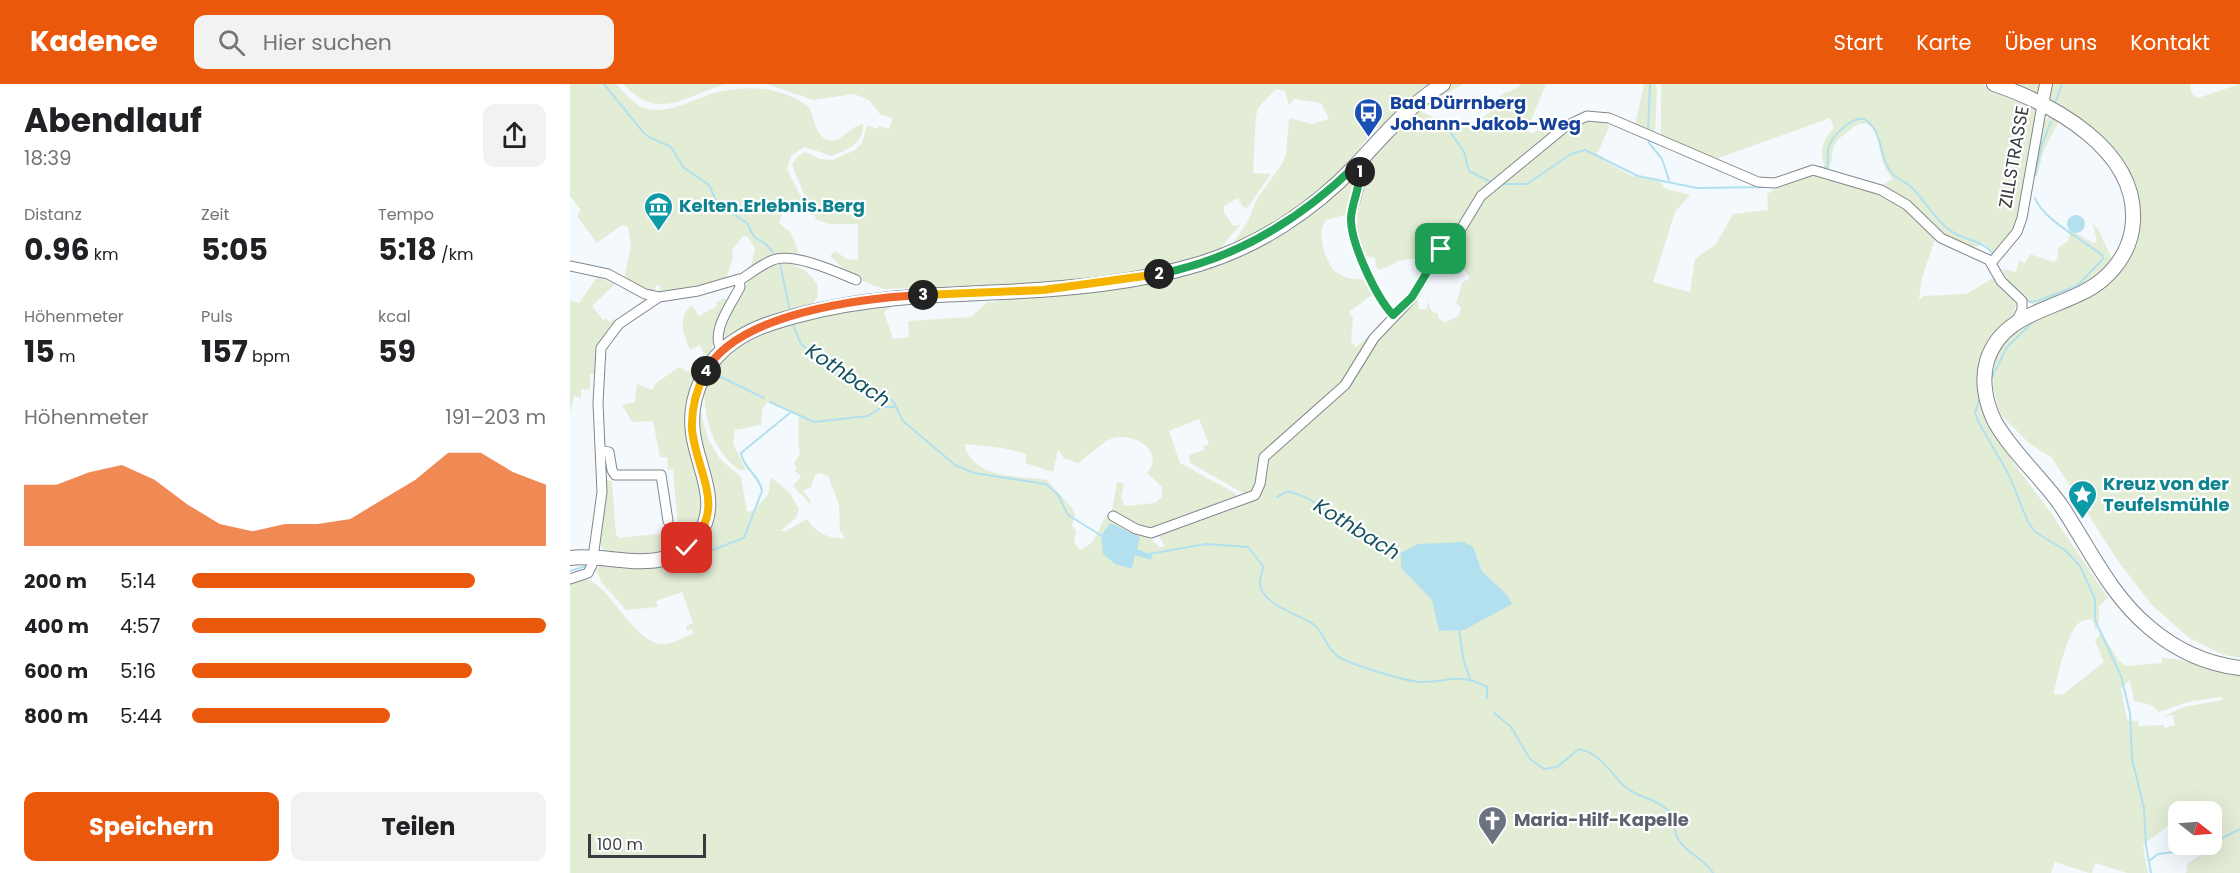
<!DOCTYPE html>
<html lang="de">
<meta charset="utf-8">
<style>
body{margin:0;font-family:Poppins,sans-serif;background:#f2f2f2;color:#202124;height:100vh;display:flex;flex-direction:column;font-size:22px;white-space:nowrap}
*{box-sizing:border-box;margin:0}
p{font-size:20px;color:#757577}
.icon{flex:none;width:33px;height:33px;fill:none;stroke:currentColor;stroke-width:2;stroke-linecap:round;stroke-linejoin:round}
.map{position:relative;flex:1;overflow:hidden}
.side{display:flex;flex-direction:column;background:#fff;width:570px}
.side>*{flex:none}
.needle{width:39px;rotate:107deg}
.controls{position:absolute;left:1598px;top:717px;display:grid;gap:12px}
.controls a{display:grid;place-items:center;width:54px;height:54px;border-radius:12px;background:#fff;box-shadow:0 6px 24px #0002;font-size:30px}
.scale{position:absolute;left:18px;bottom:15px;width:118px;box-sizing:border-box;padding-left:6px;border:3px solid #3a3c3f;border-top:0;font-size:16px;line-height:21px;white-space:nowrap;color:#3a3c3f;-webkit-text-stroke:4px #fff;paint-order:stroke}
.pin{position:absolute;display:grid;place-items:center;width:51px;height:51px;color:#fff;margin:-26px;border-radius:12px;box-shadow:0 3px 9px #0006}
.km{position:absolute;width:30px;height:30px;margin:-15px;border-radius:50%;background:#222;color:#fff;font-size:16px;line-height:30px;text-align:center}
.round{display:grid;place-items:center;flex:none;width:63px;height:63px;border-radius:12px;background:#f2f2f2}
.head{display:flex;align-items:center;justify-content:space-between;height:102px;padding:0 24px}
h1{font-size:33px;font-weight:700;line-height:45px}
.metrics{display:grid;grid-template-columns:repeat(3,1fr);gap:9px;height:102px;padding:6px 24px}
.metrics div{display:grid;align-content:center}
.metrics b{font-size:30px;font-weight:700}
.metrics small{font-size:16px;font-weight:400}
.metrics p{font-size:16px}
.chart{height:168px;padding:12px 24px}
.chart p{display:flex;justify-content:space-between}
.chart svg{width:100%;height:108px;margin-top:6px;fill:#ea580c;opacity:.7}
.action{display:flex;gap:12px;margin-top:auto;padding:12px 24px}
.action a{flex:1;height:69px;border-radius:12px;background:#ea580c;color:#fff;font-size:24px;font-weight:700;line-height:69px;text-align:center}
.action a+a{background:#f2f2f2;color:#202124}
ul{padding:0 24px;list-style:none;font-size:20px}
li{display:grid;grid-template-columns:96px 72px 1fr;align-items:center;height:45px}
li i{height:15px;border-radius:8px;background:#ea580c}
header{display:flex;align-items:center;gap:36px;box-sizing:border-box;height:84px;padding:0 30px;background:#ea580c;color:#fff}
header strong{font-size:28px}
nav{display:flex;gap:33px;margin-inline-start:auto;font-size:21px}
.search{width:420px;height:54px;background:#f2f2f2;display:flex;align-items:center;gap:15px;box-sizing:border-box;padding:0 21px;border-radius:12px;color:#757577;font-size:22px}
main{display:flex;flex:1;min-height:0}
.map>svg:first-child{display:block}
.green{fill:#e3edd6;fill-rule:evenodd}
.water{fill:#b2e0ee}
.lines{fill:none;stroke-linecap:round;stroke-linejoin:round}
.stream{stroke:#b2e0ee;stroke-width:2}
.minor-casing{stroke:#81878d;stroke-width:11}
.tertiary-casing{stroke:#81878d;stroke-width:14}
.secondary-casing{stroke:#81878d;stroke-width:16}
.minor{stroke:#fff;stroke-width:9}
.tertiary{stroke:#fff;stroke-width:12}
.secondary{stroke:#fff;stroke-width:14}
.split-1-casing{stroke:#fff;stroke-width:12}
.split-2-casing{stroke:#fff;stroke-width:12}
.split-3-casing{stroke:#fff;stroke-width:12}
.split-4-casing{stroke:#fff;stroke-width:12}
.split-5-casing{stroke:#fff;stroke-width:12}
.split-1{stroke:#22a559;stroke-width:8}
.split-2{stroke:#22a559;stroke-width:8}
.split-3{stroke:#f5b400;stroke-width:8}
.split-4{stroke:#f0652b;stroke-width:8}
.split-5{stroke:#f5b400;stroke-width:8}
.labels{text-anchor:middle;stroke-width:4.5;stroke-linejoin:round;paint-order:stroke}
.transit-label{font-size:18px;font-weight:bold;fill:#164399;stroke:#fff;text-anchor:start}
.street-label{font-size:18px;fill:#3a3c3f;stroke:#fff}
.culture-label{font-size:18px;font-weight:bold;fill:#0d838f;stroke:#fff;text-anchor:start}
.worship-label{font-size:18px;font-weight:bold;fill:#5b616d;stroke:#fff;text-anchor:start}
.water-label{font-size:20px;font-style:italic;fill:#145261;stroke:#fff}
</style>
<header>
<strong>Kadence</strong>
<div class="search"><svg class="icon" aria-label="search" viewBox="0 0 24 24"><circle cx="10" cy="10" r="6"/><path d="M15 15l6 6"/></svg>Hier suchen</div>
<nav><a>Start</a><a>Karte</a><a>Über uns</a><a>Kontakt</a></nav>
</header>
<main>
<section class="side">
<div class="head"><div><h1>Abendlauf</h1><p>18:39</p></div><a class="round"><svg class="icon" aria-label="share" viewBox="0 0 24 24"><path d="M12 15V3M7 8l5-5 5 5M5 13v7h14v-7"/></svg></a></div>
<div class="metrics">
<div><p>Distanz</p><b>0.96<small> km</small></b></div>
<div><p>Zeit</p><b>5:05</b></div>
<div><p>Tempo</p><b>5:18<small> /km</small></b></div>
</div>
<div class="metrics">
<div><p>Höhenmeter</p><b>15<small> m</small></b></div>
<div><p>Puls</p><b>157<small> bpm</small></b></div>
<div><p>kcal</p><b>59</b></div>
</div>
<div class="chart"><p><span>Höhenmeter</span>191–203 m</p>
<svg viewBox="0 0 160 44" preserveAspectRatio="none"><path d="M0 44V19L10 19L20 14L30 11L40 17L50 27L60 35L70 38L80 35L90 35L100 33L110 25L120 17L130 6L140 6L150 14L160 19V44z"/></svg>
</div>
<ul>
<li><b>200 m</b>5:14<i style="width:80%"></i></li>
<li><b>400 m</b>4:57<i style="width:100%"></i></li>
<li><b>600 m</b>5:16<i style="width:79%"></i></li>
<li><b>800 m</b>5:44<i style="width:56%"></i></li>
</ul>
<div class="action"><a>Speichern</a><a>Teilen</a></div>
</section>
<div class="map">
<svg width="1670" height="789" viewBox="0 0 1670 789">
<rect width="100%" height="100%" fill="#f4f9fe"/>
<!-- green -->
<path class="green" d="M0,0H46C54,8 63,20 74,24C98,31 120,17 141,10C174,0 209,2 238,22C244,30 243,41 249,49C265,70 278,42 293,40C294,59 277,66 262,72L234,63L221,72L217,85L236,123L232,126L228,120L222,119L213,127L209,139L221,149L229,169L181,184L185,165L178,153L173,152L162,166L163,173L156,195L147,199L89,211L90,202L86,201L84,208L54,195L61,161L58,143L52,141L27,159L7,132L11,126L0,112Z
M53,0H155C113,13 89,38 53,0Z
M197,0H864L816,41L805,45L791,62L787,73L748,112L704,143L662,161L678,137L687,115L712,80L716,70L719,34L742,40L759,35L751,19L724,15L719,21L715,7L706,5L688,24L686,32L683,89L701,90L677,124L673,123L668,114L654,122V128L663,142L671,140L648,167L615,178L503,198L313,205L283,193L260,172L265,167L277,175L288,176V140H260L247,136L241,127L222,81L228,72L235,68L250,75L263,76L285,66L292,59L297,41L307,45L309,42L319,45L323,35L310,30L299,16L284,10L243,16Z
M881,0H893L869,14L852,28L870,36L903,40L923,26C924,6 941,11 952,0H976L957,46L961,50C973,42 983,50 995,46C1014,39 1014,30 1036,38L1039,43L1027,70L1034,73L1032,76L1062,92L1090,97L1094,104L1120,111L1105,128L1083,198L1120,208L1125,175L1146,160L1163,130L1198,126L1197,110L1222,95L1244,89L1309,108L1313,101L1323,95C1319,90 1315,86 1313,79C1309,66 1307,25 1281,45C1257,63 1266,61 1259,87L1256,86C1248,71 1252,55 1264,44L1260,34L1146,75L1113,65L1091,53V0H1412L1466,24L1461,78L1450,134L1444,148L1425,170L1413,158L1407,163C1392,163 1372,150 1363,139L1354,144L1365,155L1352,194L1349,216L1354,212L1396,210L1426,192L1447,217L1443,231L1415,271L1409,306L1414,327L1445,381L1479,426L1538,514L1529,522V537L1526,547L1522,535C1518,536 1512,536 1509,539C1498,546 1486,596 1484,610L1492,611L1534,578L1525,557L1531,548L1549,577L1556,582L1592,579V574C1618,575 1644,584 1670,587V789H1616L1618,779L1647,761L1641,744V728L1635,727L1631,717L1617,727L1608,728V734L1573,761L1578,789H1557L1525,779L1522,789H1519L1485,778L1481,789H0V497C7,496 17,494 23,498C43,510 67,560 92,560C102,561 113,553 123,550L122,545L116,547L117,542L123,539L112,508L86,517L88,523L56,526L32,499L26,486L33,477C51,479 70,484 88,482C128,479 148,441 142,405C137,376 121,348 128,318L138,355L150,375L171,393L177,428L184,426L198,411L201,393L220,409L229,425L226,434L210,447H216L237,435C245,448 260,456 275,454L270,447L269,421L258,392L249,389L245,391L241,403L233,407L241,417L240,420L223,402L231,392L224,386L227,385L224,379L230,370C228,366 228,336 229,332L197,318L192,326L191,341L165,346L163,359L176,386H169C151,373 139,350 136,328C135,319 133,310 135,301C148,247 275,222 323,217V222L314,228L323,255L339,253L338,237L401,233L417,218C427,220 432,214 442,212C449,210 458,210 465,210C589,203 683,181 777,96L782,94L785,99L778,130L756,136C746,149 755,175 764,187L777,194L797,196L802,211L779,228L783,234L781,257L786,263L813,240L774,298L690,371L695,381L704,366L782,296L817,241L844,216L848,217L849,225H857V217L862,228L867,229L870,236L875,238L889,232L891,223L886,220L892,199L900,194L888,177L896,170L892,153L886,149L863,171L829,177L810,186L806,183L805,174L794,172C763,99 821,34 881,0ZM629,335L639,360L633,362L634,366L619,371L620,379L682,414L593,446L589,452L595,463H589L578,452L536,431L523,458L510,466L504,458L506,448L502,441L505,430L503,425L477,396C447,391 404,396 394,360C416,363 436,362 457,371L455,379L483,388L488,366L494,374L508,379C519,372 533,357 543,354C564,348 596,367 577,389L592,403V413L585,419L555,422L551,414L554,400L547,398L542,427L550,435L572,445H585L666,416V410L661,407L610,379L599,347ZM1560,596L1564,617L1581,621L1589,628L1622,617L1652,613V616L1614,623L1592,633L1603,631L1605,641L1594,644V641L1569,642L1568,637L1557,636L1551,604Z
M1072,0H1085L1087,4L1085,51L1064,45L1074,1Z
M1448,0H1620L1622,10L1628,14L1670,0V574L1654,571L1619,554L1582,521L1548,477L1482,374L1459,359L1430,330L1423,303L1424,281L1430,263L1442,250L1469,233L1510,218L1549,185L1566,108L1553,80Z
M1480,32L1489,37L1474,66L1467,92L1464,90L1473,37Z
M1522,138L1529,147L1542,175V179L1524,197L1466,221L1460,219L1434,191L1433,185L1446,188L1449,176L1455,179L1460,170L1484,178L1488,174V164L1498,157L1501,146L1523,159L1527,157Z
M203,178C223,179 237,183 248,202L247,214L240,222L153,258L146,249L140,272L129,290L128,382L135,426L120,454L98,469L66,472L33,466L29,458L37,396L42,397L46,450L49,454L104,448L108,443L103,386H98L97,373H90L83,337L62,338L52,321L65,318L67,300L83,306L85,300L109,283L119,288L124,277L135,271L130,261L120,266C113,249 107,234 122,221L129,232L147,222L146,219L154,214L158,219L160,230L179,195Z
M27,193L45,200L22,222L33,236L36,234L40,238L44,235L46,238L32,256L25,290H20V306L11,305V314L4,312L0,330V216L9,219Z"/>
<!-- water -->
<path class="water" d="M1497 140a9 9 0 1 1 18 0a9 9 0 1 1-18 0Z
M540,439L570,453L567,465L582,471L581,476L565,471L562,485L545,480L533,470L531,452Z
M894,458L903,463L912,487L937,511L942,520L894,546L869,547L862,516L831,484V469L848,460Z"/>
<g class="lines">
<!-- stream -->
<path class="stream" d="M34,0L73,48L79,53L101,63L113,83L139,101L147,119L177,139L184,153L196,160L206,172
M1485,19L1492,0
M1078,48L1080,0
M881,49L894,68L899,87L921,98
M1078,54L1079,59L1092,75L1099,96
M1218,90L1241,82L1257,84C1259,78 1257,72 1258,65C1262,51 1281,33 1295,35C1314,49 1308,71 1321,88C1326,95 1334,97 1340,102C1353,114 1363,132 1377,144C1390,157 1415,155 1424,172
M1465,91L1472,60L1481,38
M931,100H957L1001,70L1015,66L1068,92L1127,104L1198,103
M210,180L220,227
M1436,195L1447,206
M1455,214L1460,218L1467,217L1507,202L1533,175L1532,171C1515,157 1472,135 1465,114
M222,238L231,260L268,290L300,303L323,317L333,337L385,381L404,389L476,400L488,411L498,431L532,452
M124,279L133,283
M141,288L194,314
M1420,297L1437,263L1465,236
M1410,312L1405,329L1409,339L1439,391L1458,438L1465,448L1495,466L1510,482L1525,515V536L1551,592L1560,629L1562,675L1574,724L1576,762L1581,789
M200,318L244,338L298,332L312,323H327
M707,413L718,407L735,413L817,459L832,471
M579,470L636,460L678,463L693,482C693,488 689,494 690,500C691,520 730,531 743,540C755,549 757,568 772,575C788,582 833,597 851,598C881,599 884,587 917,603V614
M65,484L97,483L174,454L192,407C190,392 173,384 171,369L221,328
M0,487L16,482
M889,545L893,574L900,595
M924,629L941,643L960,675L974,685L987,683L1009,665C1030,669 1040,688 1054,702C1067,714 1087,714 1099,727C1106,735 1103,744 1107,753C1114,768 1134,774 1143,789
M1641,760L1670,745
M1619,766L1641,760
M1579,777L1588,770L1614,767"/>
<defs>
<path id="minor" d="M786,81C797,96 782,117 781,134C781,158 806,214 823,231
M1422,178L1447,148L1452,134L1472,21
M0,182L38,190L75,210L89,213L128,207L169,195L170,203C162,220 139,248 152,267
M170,196C181,189 192,180 203,176C223,168 267,188 286,196
M30,366L39,368L42,386L45,391H91L98,437
M543,432L566,445L581,449L685,411L690,400L694,373L775,301L804,254L842,214L871,165L888,150L911,112L996,42L1017,32L1039,34L1188,98L1205,99L1243,86L1311,106L1337,121L1371,154L1419,176L1431,197L1452,217V226L1446,238
M0,495L18,489L22,481L32,408L28,319L31,264L49,240L89,213"/>
<path id="tertiary" d="M1472,21L1476,0"/>
<path id="secondary" d="M1424,0C1483,20 1567,65 1563,137C1562,160 1550,181 1532,196C1496,226 1433,224 1417,277C1411,297 1416,320 1425,338C1442,368 1470,392 1490,420C1519,463 1539,510 1580,544C1606,566 1636,580 1670,584
M0,474C32,470 65,483 96,474C109,471 120,463 128,452C152,419 127,383 123,349C118,313 136,275 166,256C185,243 207,237 229,231C297,213 363,211 432,208C497,205 567,199 629,180C689,162 743,126 786,81C814,51 838,22 873,0"/>
</defs>
<!-- minor casing -->
<use href="#minor" class="minor-casing"/>
<!-- tertiary casing -->
<use href="#tertiary" class="tertiary-casing"/>
<!-- secondary casing -->
<use href="#secondary" class="secondary-casing"/>
<!-- minor -->
<use href="#minor" class="minor"/>
<!-- tertiary -->
<use href="#tertiary" class="tertiary"/>
<!-- secondary -->
<use href="#secondary" class="secondary"/>
</g>
<g class="lines">
<defs>
<path id="split-1" d="M790,88C790,104 782,118 781,134C780,158 806,213 823,231L842,213L871,165"/>
<path id="split-2" d="M589,190C666,175 730,136 786,81L790,88"/>
<path id="split-3" d="M353,211L473,206L589,190"/>
<path id="split-4" d="M136,287C167,229 293,214 353,211"/>
<path id="split-5" d="M117,464C159,425 127,391 122,346C121,325 126,306 136,287"/>
</defs>
<!-- split-1 casing -->
<use href="#split-1" class="split-1-casing"/>
<!-- split-2 casing -->
<use href="#split-2" class="split-2-casing"/>
<!-- split-3 casing -->
<use href="#split-3" class="split-3-casing"/>
<!-- split-4 casing -->
<use href="#split-4" class="split-4-casing"/>
<!-- split-5 casing -->
<use href="#split-5" class="split-5-casing"/>
<!-- split-1 -->
<use href="#split-1" class="split-1"/>
<!-- split-2 -->
<use href="#split-2" class="split-2"/>
<!-- split-3 -->
<use href="#split-3" class="split-3"/>
<!-- split-4 -->
<use href="#split-4" class="split-4"/>
<!-- split-5 -->
<use href="#split-5" class="split-5"/>
</g>
<!-- icons -->
<defs>
<symbol id="bus-pin" viewBox="-11 -11 22 30"><path d="M0 17L-7.5 6A9.5 9.5 0 1 1 7.5 6Z" fill="#1a4fb4" stroke="#fff"/><path d="M-5-6H5V4H4V6H2V4H-2V6H-4V4H-5ZM-3.5-4V0h7V-4ZM-3.5 1.2v1.5H-2V1.2ZM2 1.2v1.5H3.5V1.2Z" fill="#fff"/></symbol>
<symbol id="museum-pin" viewBox="-11 -11 22 30"><path d="M0 17L-7.5 6A9.5 9.5 0 1 1 7.5 6Z" fill="#0f9aa8" stroke="#fff"/><path d="M0-6L6-3V-2H-6V-3ZM-5-1h2V3h-2ZM-1-1h2V3h-2ZM3-1h2V3H3ZM-6 4H6V6H-6Z" fill="#fff"/></symbol>
<symbol id="sight-pin" viewBox="-11 -11 22 30"><path d="M0 17L-7.5 6A9.5 9.5 0 1 1 7.5 6Z" fill="#0f9aa8" stroke="#fff"/><path d="M0-6L1.8-2.2L6-1.7L2.9 1.2L3.7 5.4L0 3.3L-3.7 5.4L-2.9 1.2L-6-1.7L-1.8-2.2Z" fill="#fff"/></symbol>
<symbol id="church-pin" viewBox="-11 -11 22 30"><path d="M0 17L-7.5 6A9.5 9.5 0 1 1 7.5 6Z" fill="#6b7280" stroke="#fff"/><path d="M-1.2-6h2.4v3.5h3.3v2.4h-3.3V6h-2.4V-.1h-3.3v-2.4h3.3Z" fill="#fff"/></symbol>
</defs>
<g fill-rule="evenodd">
<use href="#bus-pin" x="782" y="12" width="33" height="45"/>
<use href="#museum-pin" x="72" y="106" width="33" height="45"/>
<use href="#sight-pin" x="1496" y="394" width="33" height="45"/>
<use href="#church-pin" x="906" y="720" width="33" height="45"/>
</g>
<g class="labels">
<!-- transit labels -->
<g class="transit-label">
<text x="820" y="25">Bad Dürrnberg<tspan x="820" dy="21">Johann-Jakob-Weg</tspan></text>
</g>
<!-- street labels -->
<g class="street-label">
<text transform="translate(1444 73) rotate(-80)" y="6">ZILLSTRASSE</text>
</g>
<!-- culture labels -->
<g class="culture-label">
<text x="109" y="128">Kelten.Erlebnis.Berg</text>
<text x="1533" y="406">Kreuz von der<tspan x="1533" dy="21">Teufelsmühle</tspan></text>
</g>
<!-- worship labels -->
<g class="worship-label">
<text x="944" y="742">Maria-Hilf-Kapelle</text>
</g>
<!-- water labels -->
<g class="water-label">
<text transform="translate(278 291) rotate(34)" y="7">Kothbach</text>
<text transform="translate(787 445) rotate(32)" y="7">Kothbach</text>
</g>
</g>
</svg>
<div class="controls">
<a><svg class="needle" viewBox="-14 -14 28 28"><path d="M0-13l5 13h-10z" fill="#e53935"/><path d="M0 13l5-13h-10z" fill="#757577"/></svg></a>
</div>
<div class="scale">100 m</div>
<div class="pin" style="left:871px;top:165px;background:#1e9e55"><svg class="icon" aria-label="arrive" viewBox="0 0 24 24"><path d="M6 21V4h12l-3 4 3 4H6"/></svg></div>
<div class="pin" style="left:117px;top:464px;background:#d93025"><svg class="icon" aria-label="check" viewBox="0 0 24 24"><path d="M5 12l5 5 9-10"/></svg></div>
<b class="km" style="left:790px;top:88px">1</b>
<b class="km" style="left:589px;top:190px">2</b>
<b class="km" style="left:353px;top:211px">3</b>
<b class="km" style="left:136px;top:287px">4</b>
</div>
</main>
